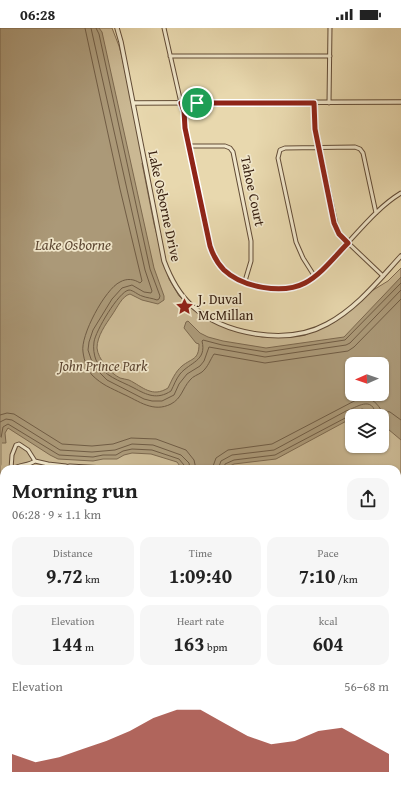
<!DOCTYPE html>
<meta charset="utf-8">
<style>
body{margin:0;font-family:"Gentium Book Plus",serif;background:#f6f6f6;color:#222;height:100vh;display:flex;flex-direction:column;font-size:15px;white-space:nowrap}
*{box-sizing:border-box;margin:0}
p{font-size:13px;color:#767676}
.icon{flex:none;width:22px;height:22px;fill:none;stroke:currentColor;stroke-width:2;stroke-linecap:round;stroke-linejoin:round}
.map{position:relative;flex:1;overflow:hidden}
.panel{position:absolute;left:0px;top:437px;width:401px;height:324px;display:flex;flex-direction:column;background:#fff;border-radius:12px 12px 0 0;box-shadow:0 1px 3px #0004}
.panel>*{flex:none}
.needle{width:26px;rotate:268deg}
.controls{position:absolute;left:345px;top:329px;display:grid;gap:8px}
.controls a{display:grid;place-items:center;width:44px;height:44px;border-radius:8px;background:#fff;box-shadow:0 1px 3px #0004;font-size:20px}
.pin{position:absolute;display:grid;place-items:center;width:34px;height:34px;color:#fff;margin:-17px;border:2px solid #fff;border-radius:50%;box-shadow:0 1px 4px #0007}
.round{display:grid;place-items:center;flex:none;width:42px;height:42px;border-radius:12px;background:#f6f6f6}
.headline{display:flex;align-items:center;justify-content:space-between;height:68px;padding:0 12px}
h1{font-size:22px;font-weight:700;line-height:30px}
.figures{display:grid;grid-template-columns:repeat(3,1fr);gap:6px;height:68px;padding:4px 12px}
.figures div{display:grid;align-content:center;border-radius:10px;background:#f6f6f6;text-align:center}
.figures b{font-size:20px;font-weight:700}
.figures small{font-size:11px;font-weight:400}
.figures p{font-size:11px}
.chart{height:112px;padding:8px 12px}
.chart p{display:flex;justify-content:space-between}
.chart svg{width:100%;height:72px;margin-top:4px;fill:#8f2418;opacity:.7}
.status{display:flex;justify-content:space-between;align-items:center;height:28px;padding:0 20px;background:#fff;direction:ltr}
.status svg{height:11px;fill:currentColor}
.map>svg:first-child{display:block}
.green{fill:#cab893;stroke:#806b51;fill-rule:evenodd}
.water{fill:#ab9978;stroke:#7c684e;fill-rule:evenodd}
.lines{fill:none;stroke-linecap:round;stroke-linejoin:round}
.shore{stroke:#705c44;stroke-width:1}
.canal{stroke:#ab9978;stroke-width:4}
.taxiway{stroke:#8f7b5e;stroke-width:10}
.runway{stroke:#8f7b5e;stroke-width:25}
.minor-casing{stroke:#624c37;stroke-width:5}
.tertiary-casing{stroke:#624c37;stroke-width:5.5}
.minor{stroke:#f0e6ca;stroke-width:3}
.tertiary{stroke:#f0e6ca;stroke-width:3.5}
.route-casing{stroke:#fff;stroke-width:8}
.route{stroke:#8f2418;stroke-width:5}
.labels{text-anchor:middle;stroke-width:3.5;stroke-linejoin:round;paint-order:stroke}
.street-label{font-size:14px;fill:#361e0f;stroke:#f0e6ca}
.poi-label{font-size:14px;fill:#361e0f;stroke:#f0e6ca;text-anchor:start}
.park-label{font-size:14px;font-style:italic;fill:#5b4430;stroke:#f0e6ca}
.water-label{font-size:15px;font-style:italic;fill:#5f4934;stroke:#f0e6ca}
</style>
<div class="status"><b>06:28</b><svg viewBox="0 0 49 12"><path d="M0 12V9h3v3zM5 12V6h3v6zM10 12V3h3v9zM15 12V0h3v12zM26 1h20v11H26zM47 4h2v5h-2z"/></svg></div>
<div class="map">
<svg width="401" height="761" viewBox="0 0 401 761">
<rect width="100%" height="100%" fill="#e8d8ae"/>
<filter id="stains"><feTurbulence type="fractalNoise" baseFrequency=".005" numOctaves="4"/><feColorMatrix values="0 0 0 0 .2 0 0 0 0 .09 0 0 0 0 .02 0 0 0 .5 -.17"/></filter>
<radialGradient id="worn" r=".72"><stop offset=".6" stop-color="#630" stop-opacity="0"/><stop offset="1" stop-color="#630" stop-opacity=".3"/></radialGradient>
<!-- green -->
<path class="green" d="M0,0H112L119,18L122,29L144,134L142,135L154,196L169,251L179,268L190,278L217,295L238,303L262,309H290L305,307L335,294L365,267L388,253L401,240V554L397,556V441H4V757H196L197,761H0ZM352,336H382V366H352ZM352,388H382V418H352Z
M401,656V687L397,690V658Z
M401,695V719L397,717V698Z"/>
<!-- water -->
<path class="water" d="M0,0H99L102,4L154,240L164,268V272L158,276L142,272L130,266C122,268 117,280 112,287C106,296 97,308 97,320C98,331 110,345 120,350C123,351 126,351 129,352C143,359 152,370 168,360C172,352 175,344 182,338C192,330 199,332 199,316L196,315L184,300L186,294L188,293L200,305L208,309L223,313L266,320L344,309L401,249V412L382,396V388H370L363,384L357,388H352V390L276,431L234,436L224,441H182L177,434L151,426L132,425L124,427L117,431H103L93,433L58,431L50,427L8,400L5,405L6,415H0ZM352,336H382V366H352Z"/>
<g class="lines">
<!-- shore -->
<path class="shore" d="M85,0L120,161L142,253L140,255C134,251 127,250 120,254C105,261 80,308 83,324C84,332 87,341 92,347C102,357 111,360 123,366C139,373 153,385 171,376C182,370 182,361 190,352C193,348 198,347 202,344C208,339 210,332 214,326L265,335L348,323L354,319L401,271
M91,0L145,242L152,263L151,265L144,264L132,257L122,260L112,271L93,302L89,314L88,322L91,331L97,342L107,352L144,371L152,373H162L174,367L179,356L187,346L200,338L204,333L209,319L265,329L346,317L350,315L401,262
M96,0L99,6L150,241L160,268L159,271L157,272C152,270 147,270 142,268C138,267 133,262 129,262C119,263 95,304 94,314C93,320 94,327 96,332C104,349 119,352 134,360C147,367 157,372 171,363C174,357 176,351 180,346C190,334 207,333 202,313L203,312L222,317L266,324L345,312L401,255
M0,387L7,385L14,386L62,416L92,418L113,416L131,410L156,411L186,422L194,432L196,441
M0,394L6,391L12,392L60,422L92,424L115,422L132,416L153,417L181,427L189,435L190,441
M0,411L1,410L3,399L8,396L59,427L93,429L103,427H116L123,423L132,421L152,422L179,431L184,437L185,441
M212,441L216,430L228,422L272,416L360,370C369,369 376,373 381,382L390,384L401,392
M218,441L221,433L232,427L274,422L346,383C356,380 373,366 376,388
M224,441L225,436L234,432L275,427L349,388L355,387L357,383L362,381L369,383L371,388"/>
<!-- canal -->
<path class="canal" d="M0,436V411"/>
<!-- taxiway -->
<path class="taxiway" d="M397,694L401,692
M264,757L268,761
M281,761L288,757"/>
<!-- runway -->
<path class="runway" d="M397,647L401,645
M397,724L401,727"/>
<defs>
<path id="minor" d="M164,0L181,75L184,83L185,100L210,218C216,237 229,248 247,254C260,258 272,263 286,261C311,257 325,239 342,221C360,202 378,179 401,165
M170,28H330
M313,75L315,99L337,201L343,210L383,248
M329,75L330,0
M189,118H225L230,120L233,124L251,213V233L245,253
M315,249L303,230L296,214L278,130L280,122L285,120L355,119L360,121L363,125L376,185
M48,436L66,438
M11,441L12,427L16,417L19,416L28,422L35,433L48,436V441
M13,441C20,436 28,438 35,433
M53,441L70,438L123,441
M157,441L163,440L168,441
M12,757V761"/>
<path id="tertiary" d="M117,0L121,14L164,233C170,249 178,265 191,277C224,307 287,318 327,296C357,280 378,253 401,228
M133,75L401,74"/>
</defs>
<!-- minor casing -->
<use href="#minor" class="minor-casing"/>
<!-- tertiary casing -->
<use href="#tertiary" class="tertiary-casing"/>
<!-- minor -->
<use href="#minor" class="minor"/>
<!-- tertiary -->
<use href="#tertiary" class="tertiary"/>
</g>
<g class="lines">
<defs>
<path id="route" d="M181,75H314L315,101L334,195L339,206L348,215C335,228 322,246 305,255C282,267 242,259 224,242C217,235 213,227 210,218L185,100L184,83Z"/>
</defs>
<!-- route casing -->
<use href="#route" class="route-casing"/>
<!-- route -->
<use href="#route" class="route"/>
</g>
<!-- icons -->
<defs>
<symbol id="sight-bare" viewBox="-9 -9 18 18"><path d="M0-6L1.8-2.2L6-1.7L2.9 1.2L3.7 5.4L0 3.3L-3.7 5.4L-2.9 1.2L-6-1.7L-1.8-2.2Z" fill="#8f2418" stroke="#f0e6ca" stroke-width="2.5" paint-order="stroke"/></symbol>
</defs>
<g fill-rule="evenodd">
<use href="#sight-bare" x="172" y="266" width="25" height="25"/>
</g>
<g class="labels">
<!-- street labels -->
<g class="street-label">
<text transform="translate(253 163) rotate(78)" y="5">Tahoe Court</text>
<text transform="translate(165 178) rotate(78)" y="5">Lake Osborne Drive</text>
</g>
<!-- poi labels -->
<g class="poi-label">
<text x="198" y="276">J. Duval<tspan x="198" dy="16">McMillan</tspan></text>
</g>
<!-- park labels -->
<g class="park-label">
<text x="103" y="343">John Prince Park</text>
</g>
<!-- water labels -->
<g class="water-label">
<text x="73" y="222">Lake Osborne</text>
</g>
</g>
<rect width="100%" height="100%" filter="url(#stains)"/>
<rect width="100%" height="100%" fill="url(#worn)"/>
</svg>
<div class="controls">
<a><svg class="needle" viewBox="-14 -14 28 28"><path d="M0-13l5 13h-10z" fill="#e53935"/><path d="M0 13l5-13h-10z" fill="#767676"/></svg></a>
<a><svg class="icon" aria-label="layers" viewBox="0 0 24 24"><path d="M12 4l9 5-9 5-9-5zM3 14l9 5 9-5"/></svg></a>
</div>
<div class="pin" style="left:197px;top:75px;background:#1e9e55"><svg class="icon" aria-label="arrive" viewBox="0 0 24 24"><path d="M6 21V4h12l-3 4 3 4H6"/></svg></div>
<section class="panel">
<div class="headline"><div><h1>Morning run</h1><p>06:28 · 9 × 1.1 km</p></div><a class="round"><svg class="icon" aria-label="share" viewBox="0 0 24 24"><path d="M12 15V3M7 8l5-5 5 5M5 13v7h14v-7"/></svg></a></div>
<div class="figures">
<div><p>Distance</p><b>9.72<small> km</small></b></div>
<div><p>Time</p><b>1:09:40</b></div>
<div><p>Pace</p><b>7:10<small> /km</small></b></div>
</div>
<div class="figures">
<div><p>Elevation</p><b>144<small> m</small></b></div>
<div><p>Heart rate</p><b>163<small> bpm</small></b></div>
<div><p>kcal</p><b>604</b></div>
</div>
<div class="chart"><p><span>Elevation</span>56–68 m</p>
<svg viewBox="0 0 160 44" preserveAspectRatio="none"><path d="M0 44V33L10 38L20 35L30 30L40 25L50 19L60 11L70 6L80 6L90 14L100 22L110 27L120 25L130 19L140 17L150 25L160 33V44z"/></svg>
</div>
</section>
</div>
